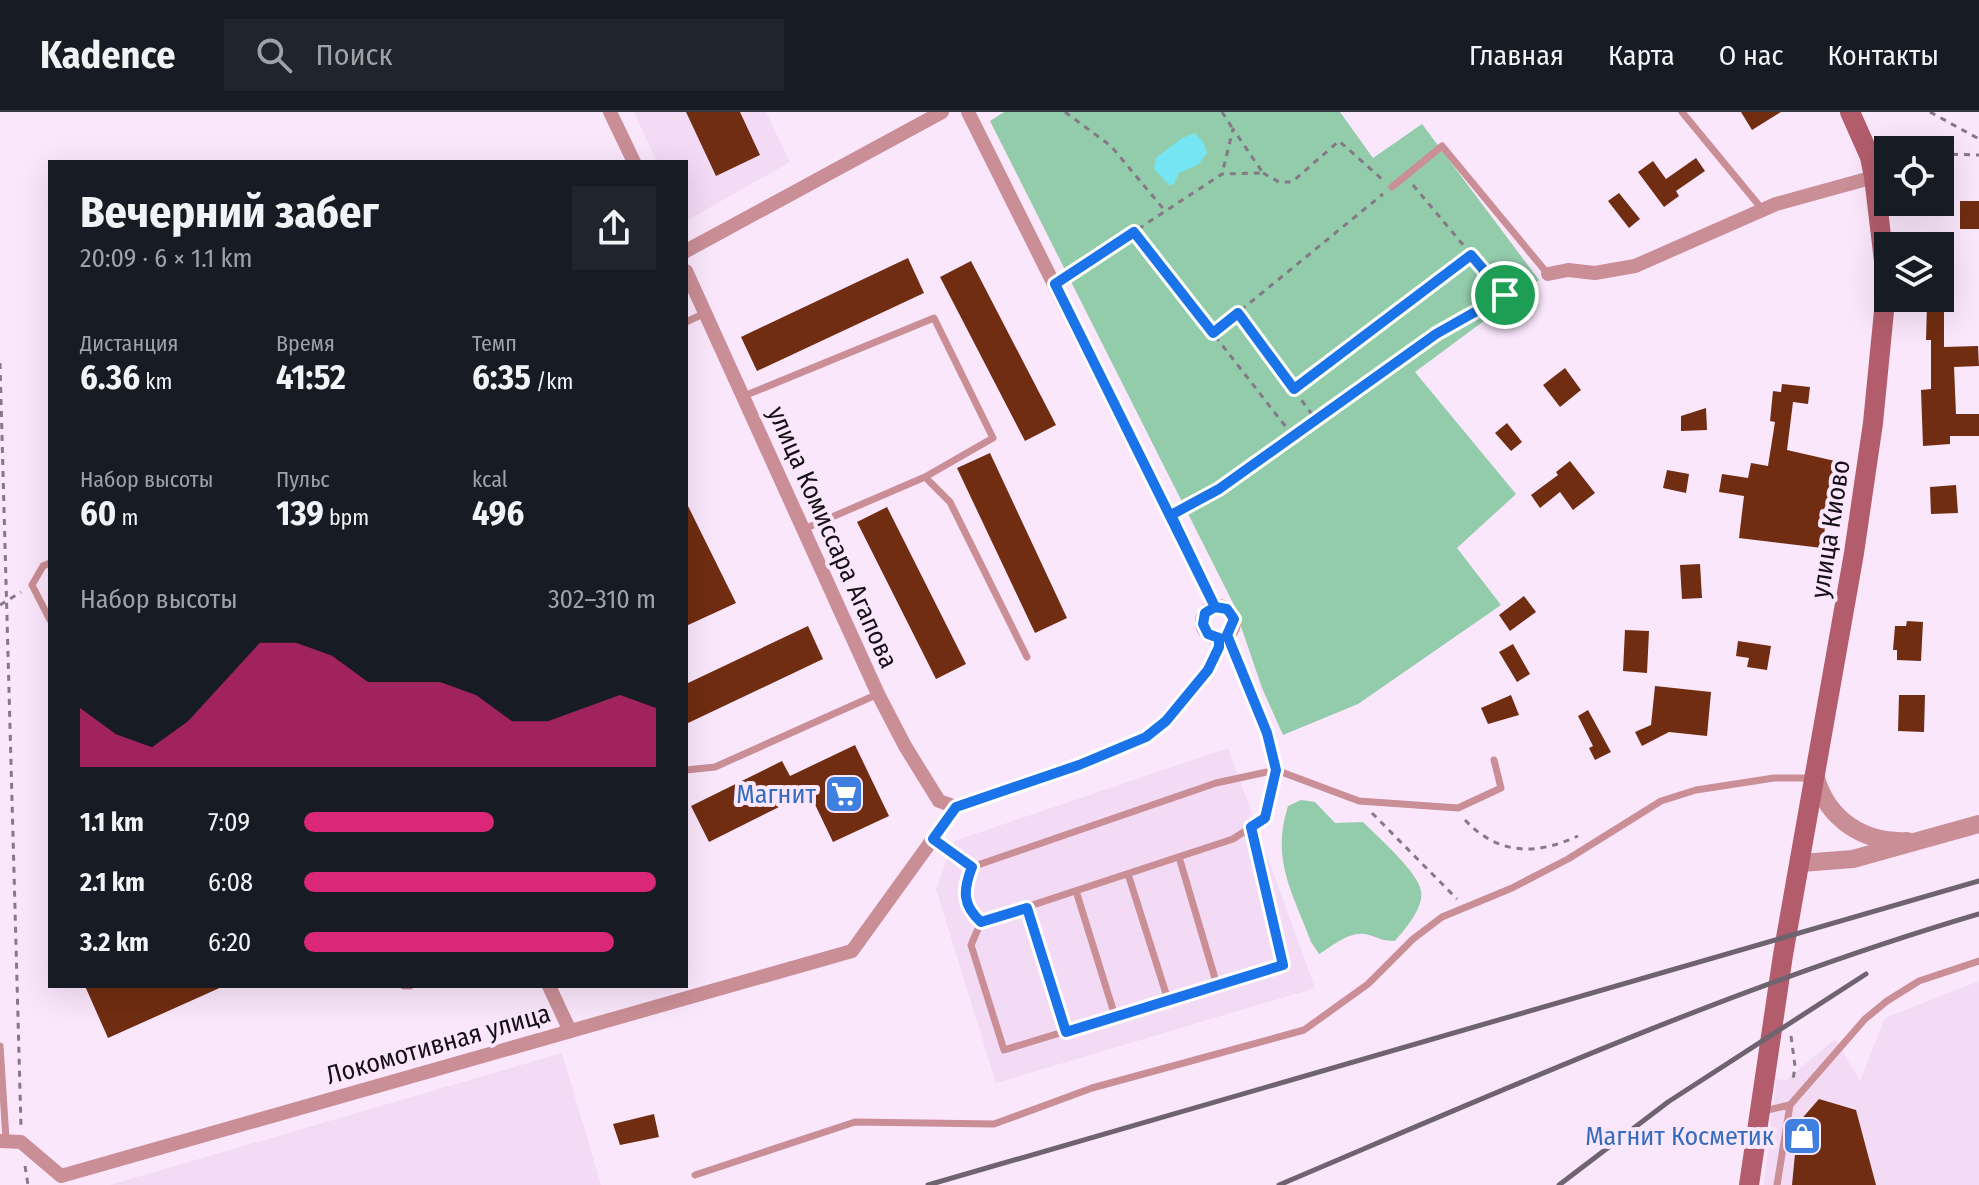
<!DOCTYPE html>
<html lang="ru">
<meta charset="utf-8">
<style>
body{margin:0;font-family:"Fira Sans Condensed",sans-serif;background:#20242c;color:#f1f3f6;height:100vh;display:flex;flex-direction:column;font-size:30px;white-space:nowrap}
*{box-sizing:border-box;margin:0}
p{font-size:26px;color:#9ea1a6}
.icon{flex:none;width:44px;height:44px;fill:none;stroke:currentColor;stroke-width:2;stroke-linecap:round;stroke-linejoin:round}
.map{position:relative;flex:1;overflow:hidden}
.side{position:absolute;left:48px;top:48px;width:640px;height:828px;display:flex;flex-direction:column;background:#171b24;border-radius:0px;box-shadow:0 8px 32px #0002}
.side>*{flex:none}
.tools{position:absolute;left:1874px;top:24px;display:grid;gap:16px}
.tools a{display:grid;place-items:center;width:80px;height:80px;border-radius:0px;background:#171b24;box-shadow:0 8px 32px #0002;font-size:40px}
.pin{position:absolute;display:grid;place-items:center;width:68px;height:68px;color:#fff;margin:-34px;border:4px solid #fff;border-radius:50%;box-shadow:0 2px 8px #0007}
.round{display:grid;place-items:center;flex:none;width:84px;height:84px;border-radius:0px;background:#20242c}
.summary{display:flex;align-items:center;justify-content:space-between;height:136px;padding:0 32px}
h1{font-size:44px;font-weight:700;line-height:60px}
.stats{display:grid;grid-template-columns:repeat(3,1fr);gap:12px;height:136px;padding:8px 32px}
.stats div{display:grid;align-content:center}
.stats b{font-size:34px;font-weight:700}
.stats small{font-size:22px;font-weight:400}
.stats p{font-size:22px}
.chart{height:224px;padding:16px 32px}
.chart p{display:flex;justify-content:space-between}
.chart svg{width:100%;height:144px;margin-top:8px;fill:#db2777;opacity:.7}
ul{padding:0 32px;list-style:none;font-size:26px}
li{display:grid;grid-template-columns:128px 96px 1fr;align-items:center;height:60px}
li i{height:20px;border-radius:10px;background:#db2777}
header{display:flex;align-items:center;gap:48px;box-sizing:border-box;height:112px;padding:0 40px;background:#171b24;border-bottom:2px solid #363941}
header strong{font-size:38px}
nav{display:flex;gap:44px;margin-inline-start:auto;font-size:28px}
.search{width:560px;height:72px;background:#20242c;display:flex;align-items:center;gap:20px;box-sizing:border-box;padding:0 28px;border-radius:0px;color:#9ea1a6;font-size:30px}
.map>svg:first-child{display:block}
.built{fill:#f3daf5}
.green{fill:#93ccab}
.water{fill:#75e4f3}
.building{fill:#702d11}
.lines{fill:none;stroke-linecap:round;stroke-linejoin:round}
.path{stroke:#857986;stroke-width:3;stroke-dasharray:6 6;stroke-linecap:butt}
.service{stroke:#ca8e96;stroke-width:7}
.minor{stroke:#ca8e96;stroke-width:14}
.tertiary{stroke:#ca8e96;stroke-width:18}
.secondary{stroke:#b35d6c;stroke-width:20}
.rail{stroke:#6e636f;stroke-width:5}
.route-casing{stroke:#fff;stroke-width:16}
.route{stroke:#1a73e8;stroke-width:10}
.labels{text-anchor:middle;stroke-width:8;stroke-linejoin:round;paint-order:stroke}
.street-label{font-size:26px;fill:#150f16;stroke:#fbe7fc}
.shop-label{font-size:26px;fill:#366cbe;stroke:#fbe7fc;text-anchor:end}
</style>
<header>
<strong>Kadence</strong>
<div class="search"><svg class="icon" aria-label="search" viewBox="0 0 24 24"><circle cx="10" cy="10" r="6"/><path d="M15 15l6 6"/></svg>Поиск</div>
<nav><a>Главная</a><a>Карта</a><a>О нас</a><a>Контакты</a></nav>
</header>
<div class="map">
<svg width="1979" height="1073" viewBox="0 0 1979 1073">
<rect width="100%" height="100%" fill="#fbe7fc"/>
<!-- built -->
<path class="built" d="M634,0H766L790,50L686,109V50H657Z
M1228,636L1315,876L996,971L936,777L954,729Z
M1979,869V1073H1764L1776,967L1786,968L1835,927L1860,969L1885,906Z
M562,941L601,1073H110Z"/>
<!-- green -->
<path class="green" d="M1004,0H1340L1373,46L1422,12L1539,168L1415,260L1516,382L1457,436L1501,493L1358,592L1283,623L1262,576L1233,491L990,9Z
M1301,688L1315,690L1335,711L1363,710C1377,724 1419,761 1421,779C1424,796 1405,817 1395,829C1383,829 1379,826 1369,823C1351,817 1333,834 1319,842L1311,830C1292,779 1271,748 1288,694Z"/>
<!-- water -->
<path class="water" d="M1195,21L1204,31L1207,41L1198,53L1179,61L1174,72L1169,73L1154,57L1156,46L1182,26Z"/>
<!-- building -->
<path class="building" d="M686,0H740L760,43L716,64Z
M1741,0H1781L1752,18Z
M1696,46L1705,59L1676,79L1679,84L1664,95L1638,60L1653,49L1666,67Z
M1619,81L1640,107L1629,116L1608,89Z
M1960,89H1979V117H1960Z
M908,146L924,181L757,259L741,225Z
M971,149L1056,313L1025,329L940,165Z
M1927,192H1944V235L1978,234L1979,254L1954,255L1956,302H1979V324H1950V332L1923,334L1921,278L1931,277V228H1926Z
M1565,256L1581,278L1560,295L1543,273Z
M1782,272L1810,275L1808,292L1793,290L1787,338L1835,349L1822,436L1739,426L1744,384L1719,380L1722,362L1748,366L1751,351L1768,354L1775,310L1770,309L1773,279L1781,280Z
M1706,296L1707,318L1681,319V304Z
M1507,311L1522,330L1511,339L1495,321Z
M990,341L1067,506L1035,521L957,356Z
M1570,349L1595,381L1573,398L1560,380L1540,396L1531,383L1558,363L1556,360Z
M1667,358L1689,362L1686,381L1663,376Z
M1956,373L1958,401L1931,402L1930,375Z
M686,390L736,491L686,514Z
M887,395L966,552L936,567L857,410Z
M1700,452L1702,486L1682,487L1680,453Z
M1524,484L1536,500L1510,519L1499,503Z
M1907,509L1923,510L1921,549L1897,548V538H1893L1895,514H1906Z
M808,514L823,547L686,612V572Z
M1625,518L1649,519L1647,561L1623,559Z
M1738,529L1771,534L1767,558L1747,555L1749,546L1736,544Z
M1513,532L1530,562L1517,570L1499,540Z
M1655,574L1711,580L1707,624L1669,620L1642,634L1635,620L1651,613Z
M1511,583L1519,603L1488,612L1481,596Z
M1899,583H1925L1924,620L1898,619Z
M1588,598L1611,640L1595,648L1589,636L1593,634L1578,604Z
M855,633L889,704L833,730L809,680L709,730L691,694L782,649L790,664Z
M85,874H224L108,926Z
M1819,987L1856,998L1876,1073H1792L1798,1011Z
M654,1002L659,1025L620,1033L613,1012Z"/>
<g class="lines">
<!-- path -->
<path class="path" d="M1065,0L1111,34L1166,100
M1222,0L1233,17
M1930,0L1979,27
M1940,42L1979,43
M1263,61L1279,70H1292L1339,29L1382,67
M1413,73L1505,183
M1134,120L1293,324
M1068,163L1222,62L1263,61L1233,17L1222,62
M1238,201L1316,308
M1213,221L1383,82
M0,251L21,1015
M1294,277L1471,143
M1182,397L1219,377L1436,222L1533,169
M0,493L21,480
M1372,701L1457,787
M1465,708C1499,744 1537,743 1578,724
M1791,924L1795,954L1793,968
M25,1054L28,1073"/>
<!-- service -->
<path class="service" d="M1682,0L1762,97
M1392,75L1442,34L1547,161
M686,210L705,201
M744,284L934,206L993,326L925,365
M804,417L925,365L950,390L1027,545
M50,451L43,454L32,473L50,508
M686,658L715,655L878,582
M933,727L972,755L1216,671L1276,658L1267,621L1227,523
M1179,745L1217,873
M972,755C963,778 962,793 981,810
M1128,762L1168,888
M1076,779L1115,904
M1027,796L1066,920
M981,810L1233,727L1265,706L1276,658L1359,689L1458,696L1501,676L1494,648
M981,810L971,833L1004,938L1283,853L1251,715
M404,874H410
M0,934L6,1027
M1763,999L1790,993L1865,907L1887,889L1919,869L1979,849
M695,1063L855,1010L994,1012L1092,976L1304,918L1368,872L1413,827L1442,805L1512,776L1568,747L1661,689L1696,678L1774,666H1814
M1777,1073L1790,993"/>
<!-- minor -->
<path class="minor" d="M610,0L634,50
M968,0L1215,495
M686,139L942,0
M686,159L878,582L905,634L939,689L956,695
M1548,162L1568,158L1595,161L1635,154L1776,92L1874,65
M1202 510a16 16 0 1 1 32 0a16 16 0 1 1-32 0Z
M549,874L570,919
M0,1029L21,1030L61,1064L852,839L956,695L1079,653L1146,625L1166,609L1208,558L1219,535V526"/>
<!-- tertiary -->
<path class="tertiary" d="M1816,666C1828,708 1864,731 1907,729
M1801,751L1853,747L1979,712"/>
<!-- secondary -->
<path class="secondary" d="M1749,1073L1783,843L1854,441L1873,311L1884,199V149L1874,65L1870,45L1850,0"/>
<!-- rail -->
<path class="rail" d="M928,1073L1979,769
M1279,1073C1510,975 1738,873 1979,802
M1559,1073L1668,990L1866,862"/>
</g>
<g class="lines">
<defs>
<path id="route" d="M1505,183L1436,222L1219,377L1171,403L1215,495L1205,501L1203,512L1208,522L1219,526V535L1208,558L1166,609L1146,625L1079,653L956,695L933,727L972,755C963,778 962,793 981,810L1027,796L1066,920L1283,853L1251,715L1265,706L1276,658L1267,621L1227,523L1234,507L1227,497L1215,495L1055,172L1134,120L1213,221L1238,201L1294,277L1471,143L1505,183"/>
</defs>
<!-- route casing -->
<use href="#route" class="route-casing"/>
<!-- route -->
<use href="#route" class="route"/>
</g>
<!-- icons -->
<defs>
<symbol id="supermarket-square" viewBox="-11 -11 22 22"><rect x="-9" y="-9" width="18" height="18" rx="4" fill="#3f7fe0" stroke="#fbe7fc"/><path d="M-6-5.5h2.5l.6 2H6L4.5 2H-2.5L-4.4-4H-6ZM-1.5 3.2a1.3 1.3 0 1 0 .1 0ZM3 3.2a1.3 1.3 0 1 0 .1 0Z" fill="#fff"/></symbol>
<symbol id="shop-square" viewBox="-11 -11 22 22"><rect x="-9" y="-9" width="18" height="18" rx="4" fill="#3f7fe0" stroke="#fbe7fc"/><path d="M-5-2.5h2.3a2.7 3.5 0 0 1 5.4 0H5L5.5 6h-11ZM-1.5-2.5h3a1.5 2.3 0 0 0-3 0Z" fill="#fff"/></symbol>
</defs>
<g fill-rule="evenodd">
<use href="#supermarket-square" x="822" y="660" width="44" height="44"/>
<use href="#shop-square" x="1780" y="1002" width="44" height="44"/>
</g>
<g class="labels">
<!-- street labels -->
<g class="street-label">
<text transform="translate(1830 417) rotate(-81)" y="9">улица Киово</text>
<text transform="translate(833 425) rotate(66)" y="9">улица Комиссара Агапова</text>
<text transform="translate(438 932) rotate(-16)" y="9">Локомотивная улица</text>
</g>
<!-- shop labels -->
<g class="shop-label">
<text x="816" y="691">Магнит</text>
<text x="1774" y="1033">Магнит Косметик</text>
</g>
</g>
</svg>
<div class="tools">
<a><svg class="icon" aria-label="locate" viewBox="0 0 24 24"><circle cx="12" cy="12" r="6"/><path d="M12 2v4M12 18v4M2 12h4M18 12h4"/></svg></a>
<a><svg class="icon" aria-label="layers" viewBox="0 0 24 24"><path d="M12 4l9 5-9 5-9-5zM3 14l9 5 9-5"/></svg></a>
</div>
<div class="pin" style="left:1505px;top:183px;background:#1e9e55"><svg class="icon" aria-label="arrive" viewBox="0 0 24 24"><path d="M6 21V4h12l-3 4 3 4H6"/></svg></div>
<section class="side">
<div class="summary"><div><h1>Вечерний забег</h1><p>20:09 · 6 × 1.1 km</p></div><a class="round"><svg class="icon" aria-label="share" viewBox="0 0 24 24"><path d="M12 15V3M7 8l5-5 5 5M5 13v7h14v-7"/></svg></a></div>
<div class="stats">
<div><p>Дистанция</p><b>6.36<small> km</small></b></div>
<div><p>Время</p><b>41:52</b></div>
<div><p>Темп</p><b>6:35<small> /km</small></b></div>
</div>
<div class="stats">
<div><p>Набор высоты</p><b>60<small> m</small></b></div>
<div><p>Пульс</p><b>139<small> bpm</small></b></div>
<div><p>kcal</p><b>496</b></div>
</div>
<div class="chart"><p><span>Набор высоты</span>302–310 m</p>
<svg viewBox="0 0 160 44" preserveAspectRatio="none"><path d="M0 44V26L10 34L20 38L30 30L40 18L50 6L60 6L70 10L80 18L90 18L100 18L110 22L120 30L130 30L140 26L150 22L160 26V44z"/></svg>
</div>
<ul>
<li><b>1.1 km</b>7:09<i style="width:54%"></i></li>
<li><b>2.1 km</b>6:08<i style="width:100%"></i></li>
<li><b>3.2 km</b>6:20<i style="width:88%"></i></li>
</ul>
</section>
</div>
